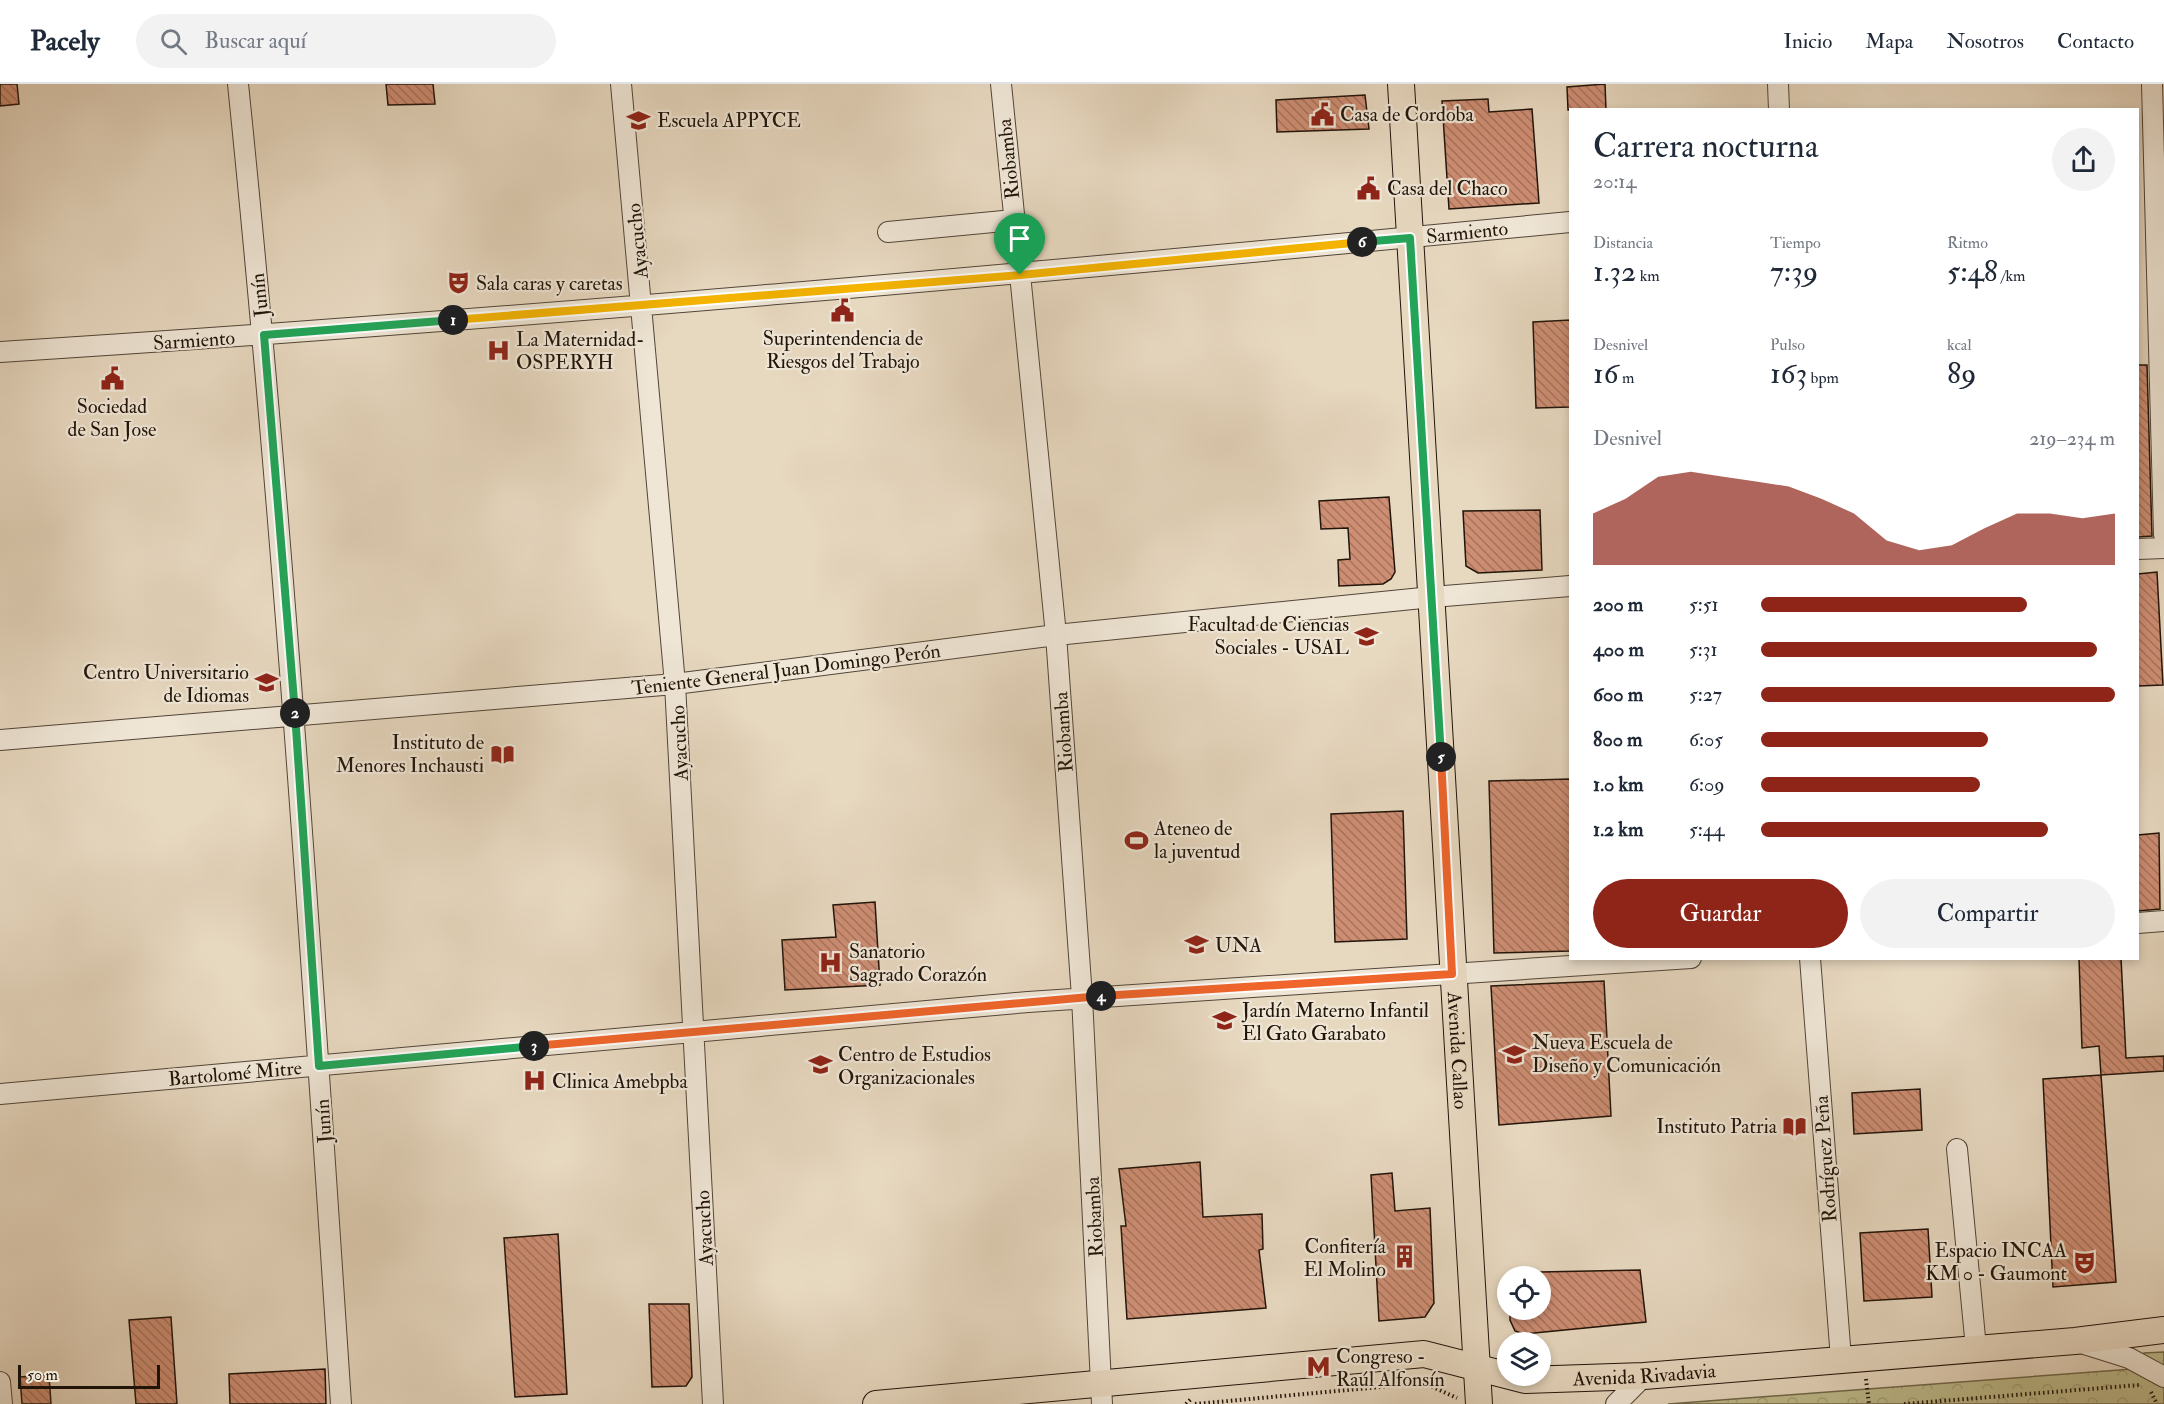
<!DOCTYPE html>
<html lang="es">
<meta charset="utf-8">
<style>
body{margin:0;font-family:"IM FELL Double Pica",serif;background:#f2f2f3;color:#1f2937;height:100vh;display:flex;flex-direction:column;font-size:22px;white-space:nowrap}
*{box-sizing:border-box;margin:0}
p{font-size:20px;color:#747a83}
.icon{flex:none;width:33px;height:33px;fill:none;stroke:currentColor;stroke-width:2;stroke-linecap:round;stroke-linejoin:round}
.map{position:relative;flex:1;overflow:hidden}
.sheet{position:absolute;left:1569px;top:24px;width:570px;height:852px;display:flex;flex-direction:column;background:#fff;border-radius:0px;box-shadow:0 3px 9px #0003}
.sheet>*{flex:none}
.fabs{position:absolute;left:1497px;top:1182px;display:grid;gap:12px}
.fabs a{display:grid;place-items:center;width:54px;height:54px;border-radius:50%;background:#fff;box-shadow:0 3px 9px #0003;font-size:30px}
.scale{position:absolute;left:18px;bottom:15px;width:142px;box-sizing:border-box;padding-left:6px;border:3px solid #211409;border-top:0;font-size:16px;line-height:21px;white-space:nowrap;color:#211409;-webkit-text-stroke:4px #efe6d6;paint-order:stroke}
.pin{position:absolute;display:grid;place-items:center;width:51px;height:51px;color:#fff;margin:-62px -26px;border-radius:50% 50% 50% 0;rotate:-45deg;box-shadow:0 0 6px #0007}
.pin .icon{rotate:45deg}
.km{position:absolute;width:30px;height:30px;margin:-15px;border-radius:50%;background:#222;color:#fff;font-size:16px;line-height:30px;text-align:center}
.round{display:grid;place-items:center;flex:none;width:63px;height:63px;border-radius:32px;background:#f2f2f3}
.overview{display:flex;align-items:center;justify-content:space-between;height:102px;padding:0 24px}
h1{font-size:33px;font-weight:600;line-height:45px}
.figures{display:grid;grid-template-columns:repeat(3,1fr);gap:9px;height:102px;padding:6px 24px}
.figures div{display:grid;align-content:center}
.figures b{font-size:30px;font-weight:600}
.figures small{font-size:16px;font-weight:400}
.figures p{font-size:16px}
.chart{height:168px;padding:12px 24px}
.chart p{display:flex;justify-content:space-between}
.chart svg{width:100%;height:108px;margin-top:6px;fill:#8f2418;opacity:.7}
.cta{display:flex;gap:12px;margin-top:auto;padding:12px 24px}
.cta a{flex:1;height:69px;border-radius:36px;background:#8f2418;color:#fff;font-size:24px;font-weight:600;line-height:69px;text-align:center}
.cta a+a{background:#f2f2f3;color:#1f2937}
ul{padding:0 24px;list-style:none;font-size:20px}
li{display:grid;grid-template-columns:96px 72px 1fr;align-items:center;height:45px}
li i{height:15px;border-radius:8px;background:#8f2418}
header{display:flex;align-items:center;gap:36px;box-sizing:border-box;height:84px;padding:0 30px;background:#fff;border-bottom:2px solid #e0e1e3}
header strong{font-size:28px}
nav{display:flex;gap:33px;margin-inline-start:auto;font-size:21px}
.search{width:420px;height:54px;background:#f2f2f3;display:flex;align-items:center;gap:15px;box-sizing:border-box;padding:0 21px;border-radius:33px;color:#747a83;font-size:22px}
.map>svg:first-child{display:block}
.forest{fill:url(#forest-crowns);stroke:#70684b;stroke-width:1.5}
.building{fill:url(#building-back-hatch);stroke:#211409;stroke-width:1.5}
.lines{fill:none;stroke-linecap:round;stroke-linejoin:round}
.minor-casing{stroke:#524537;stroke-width:22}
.major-casing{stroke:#211409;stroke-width:28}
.path{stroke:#211409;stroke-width:4;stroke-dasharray:1.5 3;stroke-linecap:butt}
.minor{stroke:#efe6d6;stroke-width:20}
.major{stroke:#e7d8c0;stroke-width:26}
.split-1-casing{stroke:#fff;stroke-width:12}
.split-2-casing{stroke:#fff;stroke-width:12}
.split-3-casing{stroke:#fff;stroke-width:12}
.split-4-casing{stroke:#fff;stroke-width:12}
.split-5-casing{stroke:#fff;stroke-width:12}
.split-6-casing{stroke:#fff;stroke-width:12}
.split-7-casing{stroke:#fff;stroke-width:12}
.split-1{stroke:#f5b400;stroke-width:8}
.split-2{stroke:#22a559;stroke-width:8}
.split-3{stroke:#22a559;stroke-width:8}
.split-4{stroke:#f0652b;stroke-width:8}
.split-5{stroke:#f0652b;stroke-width:8}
.split-6{stroke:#22a559;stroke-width:8}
.split-7{stroke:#f5b400;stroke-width:8}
.labels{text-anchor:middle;stroke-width:4.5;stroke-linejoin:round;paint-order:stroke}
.poi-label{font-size:20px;fill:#211409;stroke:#efe6d6;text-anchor:start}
.street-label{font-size:20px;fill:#211409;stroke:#efe6d6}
</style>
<header>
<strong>Pacely</strong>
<div class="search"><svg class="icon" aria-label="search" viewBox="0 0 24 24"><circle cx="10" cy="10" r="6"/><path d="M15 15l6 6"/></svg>Buscar aquí</div>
<nav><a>Inicio</a><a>Mapa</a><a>Nosotros</a><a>Contacto</a></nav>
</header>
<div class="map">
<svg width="2164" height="1320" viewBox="0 0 2164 1320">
<defs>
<pattern id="forest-crowns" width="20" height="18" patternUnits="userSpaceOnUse" patternTransform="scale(1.5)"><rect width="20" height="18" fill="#bebc8d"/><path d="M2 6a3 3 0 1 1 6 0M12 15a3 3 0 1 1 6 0" fill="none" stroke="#a3a178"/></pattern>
<pattern id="building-back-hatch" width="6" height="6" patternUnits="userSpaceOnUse" patternTransform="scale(1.5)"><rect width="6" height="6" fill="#ce8e74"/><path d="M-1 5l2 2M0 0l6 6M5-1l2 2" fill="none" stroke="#a7735d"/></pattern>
</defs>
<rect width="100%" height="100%" fill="#e7d8c0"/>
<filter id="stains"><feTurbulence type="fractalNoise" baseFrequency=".00333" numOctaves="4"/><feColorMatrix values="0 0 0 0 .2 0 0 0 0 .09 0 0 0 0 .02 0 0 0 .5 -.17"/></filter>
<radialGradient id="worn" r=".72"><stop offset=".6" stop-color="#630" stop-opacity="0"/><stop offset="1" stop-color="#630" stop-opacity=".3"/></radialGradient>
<!-- forest -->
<path class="forest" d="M2164,1268V1320H1668L2133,1285L2144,1269Z"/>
<!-- building -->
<path class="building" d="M0,0H17L19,20L0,22Z
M386,0H433L435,20L388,21Z
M1605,0L1606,26H1568L1567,3Z
M1365,11L1369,45L1277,48L1276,16Z
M1488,15L1489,28L1532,25L1539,119L1449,125L1442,17Z
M1570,236V323L1536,324L1533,238Z
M2138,281H2147L2152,452L2138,453Z
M1389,413L1395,488L1391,495L1383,500L1339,502L1338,476L1350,475L1348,444L1321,445L1319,417Z
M1540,426L1542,486L1478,489L1466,482L1463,427Z
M2157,488L2163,601L2138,602V490Z
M1570,695V867L1494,869L1489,697Z
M1403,727L1407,855L1335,858L1331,730Z
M2159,749L2160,825L2138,827V751Z
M875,818L880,901L785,906L782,856L836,853L833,821Z
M2079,874H2121L2126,974L2164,972V987L2101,991L2099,962L2082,964Z
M1604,897L1611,1032L1499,1041L1491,902Z
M2101,991L2116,1198L2053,1203L2043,995Z
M1920,1005L1922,1046L1854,1050L1852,1009Z
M1200,1078L1203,1133L1262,1130L1263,1165L1259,1166L1266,1224L1127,1235L1121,1142H1126L1119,1085Z
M1392,1089L1395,1127L1430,1124L1434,1219L1425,1233L1379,1237L1371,1091Z
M1928,1145L1932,1213L1864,1217L1860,1149Z
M558,1150L567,1310L515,1313L504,1154Z
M1640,1186L1646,1238L1524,1250L1515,1247L1510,1236V1226H1540V1188Z
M649,1220H689L692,1293L686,1302L652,1303Z
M171,1233L177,1320H136L129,1236Z
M325,1285L326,1320H230L229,1290Z
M49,1291L51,1320H22L20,1293Z"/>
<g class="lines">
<defs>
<path id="minor" d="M238,0C283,439 312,879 341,1320
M621,0L675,600L713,1320
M1001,0L1056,551L1082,913L1102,1320
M1778,0L1779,26
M2152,0L2164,451
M888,148L1014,136
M0,268C524,235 1048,188 1570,138
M2138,465L2164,464
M0,656L675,600L1056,551L1432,513L1570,502
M2138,839L2164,837
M1810,874L1841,1275
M0,1010L1028,918L1691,874
M1957,1065L1976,1264
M2078,1258L2129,1274L2164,1293
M0,1298L2,1320
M1616,1320L1644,1292"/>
<g id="major">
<path id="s1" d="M1401,0L1479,1320"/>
<path id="s2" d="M876,1320L1424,1270L1525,1296L1644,1292L2075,1257L2164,1246"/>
</g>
</defs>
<!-- minor casing -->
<use href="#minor" class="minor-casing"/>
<!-- major casing -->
<use href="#major" class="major-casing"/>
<!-- path -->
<path class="path" d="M1866,1295L1869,1320
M2151,1308L2157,1320
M1186,1320L1192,1314
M1195,1320L1424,1299L1457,1314
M1904,1320L2139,1301"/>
<!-- minor -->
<use href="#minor" class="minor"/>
<!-- major -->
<use href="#major" class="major"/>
</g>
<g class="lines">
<defs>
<path id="split-1" d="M453,236L1020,191"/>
<path id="split-2" d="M295,629L264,251L453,236"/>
<path id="split-3" d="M295,629L319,982L534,962"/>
<path id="split-4" d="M534,962L1101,912"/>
<path id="split-5" d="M1101,912L1452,890L1441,673"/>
<path id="split-6" d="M1362,158L1410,154L1441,673"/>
<path id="split-7" d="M1020,191L1362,158"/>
</defs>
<!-- split-1 casing -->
<use href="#split-1" class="split-1-casing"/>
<!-- split-2 casing -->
<use href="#split-2" class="split-2-casing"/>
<!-- split-3 casing -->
<use href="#split-3" class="split-3-casing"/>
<!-- split-4 casing -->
<use href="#split-4" class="split-4-casing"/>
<!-- split-5 casing -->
<use href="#split-5" class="split-5-casing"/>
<!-- split-6 casing -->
<use href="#split-6" class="split-6-casing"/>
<!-- split-7 casing -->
<use href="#split-7" class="split-7-casing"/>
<!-- split-1 -->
<use href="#split-1" class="split-1"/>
<!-- split-2 -->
<use href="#split-2" class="split-2"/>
<!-- split-3 -->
<use href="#split-3" class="split-3"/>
<!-- split-4 -->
<use href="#split-4" class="split-4"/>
<!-- split-5 -->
<use href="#split-5" class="split-5"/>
<!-- split-6 -->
<use href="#split-6" class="split-6"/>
<!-- split-7 -->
<use href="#split-7" class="split-7"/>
</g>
<!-- icons -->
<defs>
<symbol id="civic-bare" viewBox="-9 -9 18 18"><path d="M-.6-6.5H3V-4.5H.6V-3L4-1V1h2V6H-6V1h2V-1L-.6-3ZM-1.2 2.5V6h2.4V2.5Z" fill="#8f2418" stroke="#efe6d6" stroke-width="2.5" paint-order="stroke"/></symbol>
<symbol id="university-bare" viewBox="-9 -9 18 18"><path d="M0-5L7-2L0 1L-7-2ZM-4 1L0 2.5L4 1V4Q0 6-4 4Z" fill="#8f2418" stroke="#efe6d6" stroke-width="2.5" paint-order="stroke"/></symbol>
<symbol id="theatre-bare" viewBox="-9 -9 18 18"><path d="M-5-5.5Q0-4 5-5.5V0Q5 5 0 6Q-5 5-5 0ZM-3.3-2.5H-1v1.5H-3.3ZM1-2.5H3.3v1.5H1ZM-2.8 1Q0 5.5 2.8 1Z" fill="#8f2418" stroke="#efe6d6" stroke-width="2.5" paint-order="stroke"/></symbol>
<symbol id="hospital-bare" viewBox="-9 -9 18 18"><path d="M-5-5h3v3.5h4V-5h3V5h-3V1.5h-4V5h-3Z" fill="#8f2418" stroke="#efe6d6" stroke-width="2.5" paint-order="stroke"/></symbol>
<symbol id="library-bare" viewBox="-9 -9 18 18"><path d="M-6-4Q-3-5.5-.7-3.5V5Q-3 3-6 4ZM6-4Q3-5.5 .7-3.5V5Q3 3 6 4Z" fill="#8f2418" stroke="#efe6d6" stroke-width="2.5" paint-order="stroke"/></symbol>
<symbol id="stadium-bare" viewBox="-9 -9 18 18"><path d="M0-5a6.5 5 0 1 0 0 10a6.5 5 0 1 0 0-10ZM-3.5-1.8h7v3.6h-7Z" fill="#8f2418" stroke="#efe6d6" stroke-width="2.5" paint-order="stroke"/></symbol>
<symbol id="school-bare" viewBox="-9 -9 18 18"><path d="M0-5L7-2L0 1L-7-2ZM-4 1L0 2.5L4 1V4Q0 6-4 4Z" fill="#8f2418" stroke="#efe6d6" stroke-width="2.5" paint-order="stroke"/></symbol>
<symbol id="building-bare" viewBox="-9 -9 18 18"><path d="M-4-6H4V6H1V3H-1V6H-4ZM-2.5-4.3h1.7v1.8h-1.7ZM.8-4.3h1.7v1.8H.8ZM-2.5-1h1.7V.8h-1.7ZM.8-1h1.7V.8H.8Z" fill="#8f2418" stroke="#efe6d6" stroke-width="2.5" paint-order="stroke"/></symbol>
<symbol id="metro-bare" viewBox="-9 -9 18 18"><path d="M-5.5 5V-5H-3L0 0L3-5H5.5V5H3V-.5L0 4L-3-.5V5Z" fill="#8f2418" stroke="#efe6d6" stroke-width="2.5" paint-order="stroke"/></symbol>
</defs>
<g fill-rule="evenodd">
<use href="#civic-bare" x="1306" y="14" width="33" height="33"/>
<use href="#university-bare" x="622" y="20" width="33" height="33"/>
<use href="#civic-bare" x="1352" y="88" width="33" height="33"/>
<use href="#theatre-bare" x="442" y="182" width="33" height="33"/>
<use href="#civic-bare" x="826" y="210" width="33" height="33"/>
<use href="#hospital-bare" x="482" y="250" width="33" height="33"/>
<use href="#civic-bare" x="96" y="278" width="33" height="33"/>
<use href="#university-bare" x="1350" y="536" width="33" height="33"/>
<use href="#university-bare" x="250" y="582" width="33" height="33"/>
<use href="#library-bare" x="486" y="654" width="33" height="33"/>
<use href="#stadium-bare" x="1120" y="740" width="33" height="33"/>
<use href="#university-bare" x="1180" y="844" width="33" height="33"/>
<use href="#hospital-bare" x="814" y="862" width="33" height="33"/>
<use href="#school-bare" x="1208" y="920" width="33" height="33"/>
<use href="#university-bare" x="1498" y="954" width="33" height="33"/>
<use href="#university-bare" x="804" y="964" width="33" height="33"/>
<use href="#hospital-bare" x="518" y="980" width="33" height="33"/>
<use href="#library-bare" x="1778" y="1026" width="33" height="33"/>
<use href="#building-bare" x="1388" y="1156" width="33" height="33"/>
<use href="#theatre-bare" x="2068" y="1162" width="33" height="33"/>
<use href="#metro-bare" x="1302" y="1266" width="33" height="33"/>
</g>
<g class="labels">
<!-- poi labels -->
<g class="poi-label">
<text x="1340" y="37">Casa de Cordoba</text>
<text x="657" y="43">Escuela APPYCE</text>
<text x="1387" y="111">Casa del Chaco</text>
<text x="476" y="206">Sala caras y caretas</text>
<text x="843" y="261" text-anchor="middle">Superintendencia de<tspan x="843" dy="23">Riesgos del Trabajo</tspan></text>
<text x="516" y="262">La Maternidad-<tspan x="516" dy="23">OSPERYH</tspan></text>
<text x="112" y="329" text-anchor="middle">Sociedad<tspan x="112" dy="23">de San Jose</tspan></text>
<text x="1349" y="547" text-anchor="end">Facultad de Ciencias<tspan x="1349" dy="23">Sociales - USAL</tspan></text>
<text x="249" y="595" text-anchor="end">Centro Universitario<tspan x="249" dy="23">de Idiomas</tspan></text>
<text x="484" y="665" text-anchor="end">Instituto de<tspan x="484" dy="23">Menores Inchausti</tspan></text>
<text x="1154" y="751">Ateneo de<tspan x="1154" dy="23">la juventud</tspan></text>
<text x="1215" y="868">UNA</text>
<text x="849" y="874">Sanatorio<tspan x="849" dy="23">Sagrado Corazón</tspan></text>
<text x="1242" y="933">Jardín Materno Infantil<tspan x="1242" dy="23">El Gato Garabato</tspan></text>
<text x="1532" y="965">Nueva Escuela de<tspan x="1532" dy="23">Diseño y Comunicación</tspan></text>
<text x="838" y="977">Centro de Estudios<tspan x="838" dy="23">Organizacionales</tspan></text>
<text x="552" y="1004">Clinica Amebpba</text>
<text x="1777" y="1049" text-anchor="end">Instituto Patria</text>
<text x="1386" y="1169" text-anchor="end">Confitería<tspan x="1386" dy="23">El Molino</tspan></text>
<text x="2067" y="1173" text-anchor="end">Espacio INCAA<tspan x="2067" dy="23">KM 0 - Gaumont</tspan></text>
<text x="1336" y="1279">Congreso -<tspan x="1336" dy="23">Raúl Alfonsín</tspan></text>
</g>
<!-- street labels -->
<g class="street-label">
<text transform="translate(1008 75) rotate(-96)" y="7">Riobamba</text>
<text transform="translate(1467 148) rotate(-6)" y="7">Sarmiento</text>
<text transform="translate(637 157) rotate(-96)" y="7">Ayacucho</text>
<text transform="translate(259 211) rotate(-96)" y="7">Junín</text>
<text transform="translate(194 256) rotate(-4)" y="7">Sarmiento</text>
<text transform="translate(786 585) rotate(-7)" y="7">Teniente General Juan Domingo Perón</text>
<text transform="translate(1063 648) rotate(-94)" y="7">Riobamba</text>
<text transform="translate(679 659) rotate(-93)" y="7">Ayacucho</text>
<text dy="7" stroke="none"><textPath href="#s1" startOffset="968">Avenida Callao</textPath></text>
<text transform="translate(235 989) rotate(-5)" y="7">Bartolomé Mitre</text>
<text transform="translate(323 1037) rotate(-94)" y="7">Junín</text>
<text transform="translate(1825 1075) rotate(-94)" y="7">Rodríguez Peña</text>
<text transform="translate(1094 1133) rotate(-93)" y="7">Riobamba</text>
<text transform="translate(704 1144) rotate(-93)" y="7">Ayacucho</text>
<text dy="7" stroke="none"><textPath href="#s2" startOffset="774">Avenida Rivadavia</textPath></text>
</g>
</g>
<rect width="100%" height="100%" filter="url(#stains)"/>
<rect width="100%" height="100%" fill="url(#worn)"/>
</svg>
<div class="fabs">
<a><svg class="icon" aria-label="locate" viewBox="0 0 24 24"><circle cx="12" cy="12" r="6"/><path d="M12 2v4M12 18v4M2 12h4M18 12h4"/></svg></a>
<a><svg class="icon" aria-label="layers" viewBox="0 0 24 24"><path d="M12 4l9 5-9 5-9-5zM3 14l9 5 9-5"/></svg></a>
</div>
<div class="scale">50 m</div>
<div class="pin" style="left:1020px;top:191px;background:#1e9e55"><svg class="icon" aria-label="arrive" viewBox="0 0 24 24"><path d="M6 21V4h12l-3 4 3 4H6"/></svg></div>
<b class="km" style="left:453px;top:236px">1</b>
<b class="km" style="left:295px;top:629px">2</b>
<b class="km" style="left:534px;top:962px">3</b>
<b class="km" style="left:1101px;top:912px">4</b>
<b class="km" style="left:1441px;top:673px">5</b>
<b class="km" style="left:1362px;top:158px">6</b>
<section class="sheet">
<div class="overview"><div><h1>Carrera nocturna</h1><p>20:14</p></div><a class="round"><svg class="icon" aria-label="share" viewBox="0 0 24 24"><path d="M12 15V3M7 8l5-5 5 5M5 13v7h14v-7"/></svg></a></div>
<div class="figures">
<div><p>Distancia</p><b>1.32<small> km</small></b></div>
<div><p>Tiempo</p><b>7:39</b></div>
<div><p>Ritmo</p><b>5:48<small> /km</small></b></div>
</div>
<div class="figures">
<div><p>Desnivel</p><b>16<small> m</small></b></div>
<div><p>Pulso</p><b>163<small> bpm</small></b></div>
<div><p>kcal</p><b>89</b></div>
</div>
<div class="chart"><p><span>Desnivel</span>219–234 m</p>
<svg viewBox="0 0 160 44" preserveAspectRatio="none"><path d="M0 44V23L10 17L20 8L30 6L40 8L50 10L60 12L70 17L80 23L90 34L100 38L110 36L120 29L130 23L140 23L150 25L160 23V44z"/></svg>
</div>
<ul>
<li><b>200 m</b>5:51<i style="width:75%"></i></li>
<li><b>400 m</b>5:31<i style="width:95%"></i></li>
<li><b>600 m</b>5:27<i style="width:100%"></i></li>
<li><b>800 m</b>6:05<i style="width:64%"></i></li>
<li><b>1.0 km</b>6:09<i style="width:62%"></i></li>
<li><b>1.2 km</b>5:44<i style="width:81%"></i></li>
</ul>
<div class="cta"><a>Guardar</a><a>Compartir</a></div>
</section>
</div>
